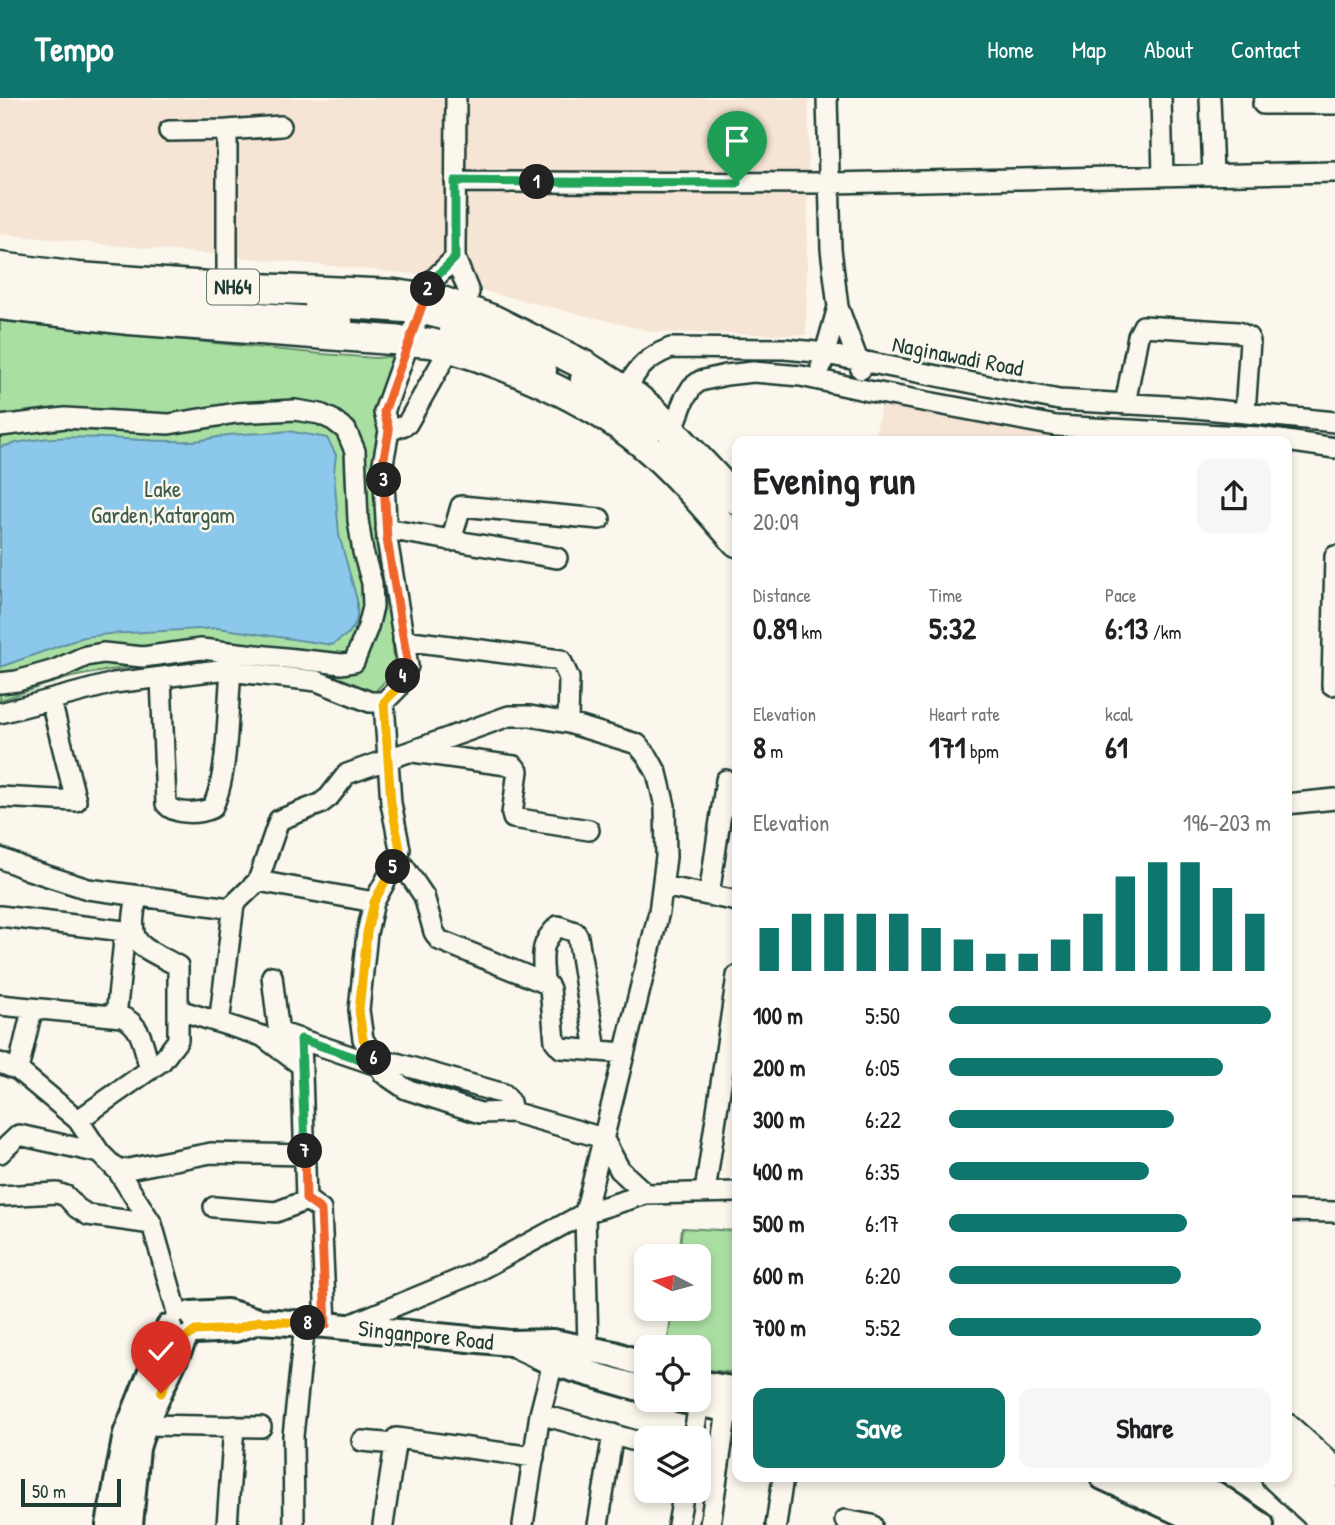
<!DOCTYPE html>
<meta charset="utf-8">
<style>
body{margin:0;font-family:"Patrick Hand",sans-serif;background:#f6f6f6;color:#202124;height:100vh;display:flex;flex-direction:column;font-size:26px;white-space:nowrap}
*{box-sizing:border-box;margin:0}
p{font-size:23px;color:#757577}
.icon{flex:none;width:38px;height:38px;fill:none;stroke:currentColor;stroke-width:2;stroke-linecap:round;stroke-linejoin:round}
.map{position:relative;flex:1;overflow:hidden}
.side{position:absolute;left:732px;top:338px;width:560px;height:1046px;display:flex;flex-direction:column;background:#fff;border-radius:14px;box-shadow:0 4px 10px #0003}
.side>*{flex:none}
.needle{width:46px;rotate:276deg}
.fabs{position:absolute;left:634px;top:1146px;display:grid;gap:14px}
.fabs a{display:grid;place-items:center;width:77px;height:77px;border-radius:14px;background:#fff;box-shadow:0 4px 10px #0003;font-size:35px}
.scale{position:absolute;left:21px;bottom:18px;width:100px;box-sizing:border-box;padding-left:7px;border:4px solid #1f3d34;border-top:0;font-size:19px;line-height:24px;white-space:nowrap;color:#1f3d34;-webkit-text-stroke:5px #fbf7ec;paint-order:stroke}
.pin{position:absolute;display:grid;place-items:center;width:60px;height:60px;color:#fff;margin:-72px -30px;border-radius:50% 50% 50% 0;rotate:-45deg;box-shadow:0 0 7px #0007}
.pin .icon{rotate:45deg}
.km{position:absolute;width:35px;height:35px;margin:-18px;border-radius:50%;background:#222;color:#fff;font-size:19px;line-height:35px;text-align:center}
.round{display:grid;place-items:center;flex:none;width:74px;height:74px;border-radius:14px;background:#f6f6f6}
.overview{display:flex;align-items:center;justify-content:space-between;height:119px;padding:0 21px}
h1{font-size:38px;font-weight:700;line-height:52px}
.figures{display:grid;grid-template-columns:repeat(3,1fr);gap:10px;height:119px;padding:7px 21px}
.figures div{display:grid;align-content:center}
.figures b{font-size:30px;font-weight:700}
.figures small{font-size:19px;font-weight:400}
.figures p{font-size:19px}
.chart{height:196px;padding:14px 21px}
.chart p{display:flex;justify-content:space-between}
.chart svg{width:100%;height:126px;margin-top:7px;stroke:#0f766e;stroke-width:6}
.button{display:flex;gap:14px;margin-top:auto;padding:14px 21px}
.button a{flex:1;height:80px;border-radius:14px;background:#0f766e;color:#fff;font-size:28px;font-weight:700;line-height:80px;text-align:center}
.button a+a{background:#f6f6f6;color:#202124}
ul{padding:0 21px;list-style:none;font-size:23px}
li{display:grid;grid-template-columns:112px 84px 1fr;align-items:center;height:52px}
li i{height:18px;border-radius:9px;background:#0f766e}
header{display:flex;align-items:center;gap:42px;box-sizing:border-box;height:98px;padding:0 35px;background:#0f766e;color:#fff}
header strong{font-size:33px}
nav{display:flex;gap:38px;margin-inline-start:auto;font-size:24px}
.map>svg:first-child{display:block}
.built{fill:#f6e4d5}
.green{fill:#aadfa2;stroke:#648e6b;stroke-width:2}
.water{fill:#8bc8eb;stroke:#6090a2;stroke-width:2}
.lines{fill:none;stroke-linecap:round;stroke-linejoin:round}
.minor-casing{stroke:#1f3d34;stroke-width:24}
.major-casing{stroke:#1f3d34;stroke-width:30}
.highway-casing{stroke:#1f3d34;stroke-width:33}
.minor{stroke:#fbf7ec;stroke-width:19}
.major{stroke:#fbf7ec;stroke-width:24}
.highway{stroke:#fbf7ec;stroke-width:28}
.split-1-casing{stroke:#fff;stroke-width:14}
.split-2-casing{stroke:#fff;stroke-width:14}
.split-3-casing{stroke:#fff;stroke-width:14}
.split-4-casing{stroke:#fff;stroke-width:14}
.split-5-casing{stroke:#fff;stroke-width:14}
.split-6-casing{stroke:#fff;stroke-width:14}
.split-7-casing{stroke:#fff;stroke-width:14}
.split-8-casing{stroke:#fff;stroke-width:14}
.split-9-casing{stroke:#fff;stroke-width:14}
.split-1{stroke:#22a559;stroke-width:9}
.split-2{stroke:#22a559;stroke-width:9}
.split-3{stroke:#f0652b;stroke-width:9}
.split-4{stroke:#f0652b;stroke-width:9}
.split-5{stroke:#f5b400;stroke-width:9}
.split-6{stroke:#f5b400;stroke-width:9}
.split-7{stroke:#22a559;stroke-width:9}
.split-8{stroke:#f0652b;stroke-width:9}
.split-9{stroke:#f5b400;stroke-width:9}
.labels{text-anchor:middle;stroke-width:5;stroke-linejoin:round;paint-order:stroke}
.shield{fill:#fbf7ec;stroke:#61756b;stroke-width:2}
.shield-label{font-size:21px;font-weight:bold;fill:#1f3d34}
.street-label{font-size:23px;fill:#1f3d34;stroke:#fbf7ec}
.park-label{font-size:23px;fill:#3b5d4a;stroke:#fbf7ec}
</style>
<header>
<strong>Tempo</strong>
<nav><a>Home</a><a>Map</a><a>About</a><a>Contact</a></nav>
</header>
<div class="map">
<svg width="1335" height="1427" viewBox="0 0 1335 1427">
<rect width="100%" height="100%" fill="#fbf7ec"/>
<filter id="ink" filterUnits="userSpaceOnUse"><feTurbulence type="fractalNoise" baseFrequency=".0143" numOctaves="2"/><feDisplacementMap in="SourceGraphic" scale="14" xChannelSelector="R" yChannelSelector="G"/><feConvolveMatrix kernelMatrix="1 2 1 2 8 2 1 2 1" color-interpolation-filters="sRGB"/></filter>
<g filter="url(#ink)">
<!-- built -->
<path class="built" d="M0,0H809L806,237L654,234L414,176L0,136Z
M881,308L1049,323L1048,343H874Z"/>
<!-- green -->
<path class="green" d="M0,223L323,256L376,260L396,258L392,308L388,481L394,562L387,581L372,597C357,591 343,582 328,578C257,556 154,563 82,577C54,582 28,594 0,602Z
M682,1130L737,1133V1275L698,1271V1250L667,1249L672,1211H698V1158H679Z"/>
<!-- water -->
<path class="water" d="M288,333L327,340L336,357L334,374L339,437L357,502V520L354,528L349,535L332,547L218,530L109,536L84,539L0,569V349C62,330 129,345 192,343C205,343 217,338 229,337C248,335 268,336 288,333Z"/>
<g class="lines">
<defs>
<path id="minor" d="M827,0L831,151L838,209L861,271
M1161,0L1163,77
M1210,0L1213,76
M1263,6H1335
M227,32V199
M169,33L227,32L281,28
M455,84L831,85L1335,74
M821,269L838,209
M622,304C632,276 642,261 671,250L785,251L816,254L1059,302L1185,309L1335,324
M1125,306L1138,238L1143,228L1238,234L1248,239L1250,243L1245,315
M0,328L65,320L169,326L236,315L295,312L320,316L333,322L346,332L355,353L358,422L363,454L372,485L373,509L368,529L354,564L342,566L201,551L143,559L103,555L86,558L55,572L17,583L0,585
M389,333L407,326L450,250L461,222L469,194L455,160L456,0
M669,342L684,302L692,289L700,283L726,277L753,274L801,278L869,293L1056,328L1259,339L1286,343
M1286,343L1335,350
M386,431L557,460
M451,443L461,408L600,421
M403,542L561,562L569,580L568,625
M161,580L166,706C175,717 199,716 212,710C229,678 227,611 231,574
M1332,587L1335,458
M384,604L391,705L400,751L398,760L374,804L367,835L359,912L363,941L384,976L406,991L480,1015L512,1014L603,1040L620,1072L646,1096
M0,615L114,585L219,572L317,583L370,604H384L397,591L408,568L387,441L383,365L389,333L384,314L430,185L455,160
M413,654L514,668L518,673L512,716L513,720L589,732
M0,699L76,703L51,603
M1286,706L1335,701
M0,760L29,772L88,791L230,810L258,783L279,722L320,706L329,699L347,676L509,618H530L568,625L637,646L648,659L657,675L665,708L666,759L659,814L585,1115L588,1251
M398,760L424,798L434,834L439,842L547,886L550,891L555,943L561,950L624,955
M258,783L374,804
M663,788L737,803
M709,797L726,682
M0,818L132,834
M272,878L278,928L282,935L377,967L396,965L504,996L510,1004L512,1014
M544,884C543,859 538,847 558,828L575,834L578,839L596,953
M0,907L122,919C143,927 144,952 150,972
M179,912L262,938L302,968
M116,918L125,833
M220,918L234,806
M301,941L306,1101L321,1112L326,1227
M0,965L18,972L78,1022L100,1055L118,1073L152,1126L177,1214
M18,972L32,912
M78,1022L162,963L178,942V868C136,845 127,849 137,798
M0,1055L19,1037L100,1055
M118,1073L211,1055L305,1057
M705,1094L737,878
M0,1098L57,1095L66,1098L77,1110L88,1117L152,1126
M214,1109L276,1114L307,1102
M1286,1113L1335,1114
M347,1228L470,1177L585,1115L646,1096L737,1094
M540,1316L646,1346
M144,1327L261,1329
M693,1340L699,1307
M362,1343L395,1346
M845,1422L872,1427
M227,1427L234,1328
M294,1427L293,1338L305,1225
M383,1427L396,1340L534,1359
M523,1427L540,1316L553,1265
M598,1427L613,1336
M678,1427L684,1393
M710,1427L727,1312
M776,1427L783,1379"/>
<path id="major" d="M0,184L86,195L150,209L340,223
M86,195H141
M317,206L420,213L475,227
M452,233L488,244L544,272
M583,281L604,292L615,306L648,336
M191,1216L227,1214L258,1223L326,1227L510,1245L553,1244L614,1256L646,1267
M195,1233L235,1231L258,1223
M517,1248L553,1265L646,1292
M698,1285L737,1292
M681,1302L737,1313
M1103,1379L1208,1427
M1175,1379L1215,1396L1261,1427
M109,1427L126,1336L169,1229
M130,1427L137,1350L144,1327L184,1241"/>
<path id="highway" d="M0,169L78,179L209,188L395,196L442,203L494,222L584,267L637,300L653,313L737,402
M0,207L129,222L431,245C500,262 588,300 643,346C678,375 707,411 737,444
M1286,1330L1335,1374
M1286,1360L1335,1407
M1140,1379C1174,1392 1207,1407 1238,1427
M1276,1379L1328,1427"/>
</defs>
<!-- minor casing -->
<use href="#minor" class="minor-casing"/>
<!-- major casing -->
<use href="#major" class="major-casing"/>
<!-- highway casing -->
<use href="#highway" class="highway-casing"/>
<!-- minor -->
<use href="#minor" class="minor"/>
<!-- major -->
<use href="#major" class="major"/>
<!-- highway -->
<use href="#highway" class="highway"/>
</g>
</g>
<g class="lines" filter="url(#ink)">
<defs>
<path id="split-1" d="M537,84L737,85"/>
<path id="split-2" d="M428,191L430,185L455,160V83L537,84"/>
<path id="split-3" d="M384,382L383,365L389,333L384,314L428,191"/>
<path id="split-4" d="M384,382L387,441L408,568L403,578"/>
<path id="split-5" d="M393,769L400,751L391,705L384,604L397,591L403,578"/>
<path id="split-6" d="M374,960L363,941L359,912L367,835L374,804L393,769"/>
<path id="split-7" d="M305,1053L301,941L377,967L374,960"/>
<path id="split-8" d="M305,1053L306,1101L321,1112L326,1227L308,1225"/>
<path id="split-9" d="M161,1295L184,1241L195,1233L236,1231L258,1223L308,1225"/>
</defs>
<!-- split-1 casing -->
<use href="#split-1" class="split-1-casing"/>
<!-- split-2 casing -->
<use href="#split-2" class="split-2-casing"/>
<!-- split-3 casing -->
<use href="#split-3" class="split-3-casing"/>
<!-- split-4 casing -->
<use href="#split-4" class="split-4-casing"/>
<!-- split-5 casing -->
<use href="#split-5" class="split-5-casing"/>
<!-- split-6 casing -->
<use href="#split-6" class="split-6-casing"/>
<!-- split-7 casing -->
<use href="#split-7" class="split-7-casing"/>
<!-- split-8 casing -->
<use href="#split-8" class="split-8-casing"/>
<!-- split-9 casing -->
<use href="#split-9" class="split-9-casing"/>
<!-- split-1 -->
<use href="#split-1" class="split-1"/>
<!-- split-2 -->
<use href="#split-2" class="split-2"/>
<!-- split-3 -->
<use href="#split-3" class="split-3"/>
<!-- split-4 -->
<use href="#split-4" class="split-4"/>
<!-- split-5 -->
<use href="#split-5" class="split-5"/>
<!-- split-6 -->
<use href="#split-6" class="split-6"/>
<!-- split-7 -->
<use href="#split-7" class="split-7"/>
<!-- split-8 -->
<use href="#split-8" class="split-8"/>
<!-- split-9 -->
<use href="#split-9" class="split-9"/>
</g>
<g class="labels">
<!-- shield labels -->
<rect class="shield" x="207" y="171.5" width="52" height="35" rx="5"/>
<g class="shield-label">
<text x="233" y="196">NH64</text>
</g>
<!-- street labels -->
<g class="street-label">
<text transform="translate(958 258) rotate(11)" y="8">Naginawadi Road</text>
<text transform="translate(426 1237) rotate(6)" y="8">Singanpore Road</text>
</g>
<!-- park labels -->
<g class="park-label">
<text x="163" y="399">Lake<tspan x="163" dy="26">Garden,Katargam</tspan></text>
</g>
</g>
</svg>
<div class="fabs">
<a><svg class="needle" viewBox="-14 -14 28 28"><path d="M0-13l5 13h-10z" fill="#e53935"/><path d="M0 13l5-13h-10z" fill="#757577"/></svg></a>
<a><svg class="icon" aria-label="locate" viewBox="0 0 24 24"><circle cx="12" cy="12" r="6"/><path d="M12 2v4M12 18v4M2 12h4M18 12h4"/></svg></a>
<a><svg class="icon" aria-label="layers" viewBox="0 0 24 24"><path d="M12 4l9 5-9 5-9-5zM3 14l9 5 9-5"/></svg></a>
</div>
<div class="scale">50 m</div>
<div class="pin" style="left:737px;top:85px;background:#1e9e55"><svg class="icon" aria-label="arrive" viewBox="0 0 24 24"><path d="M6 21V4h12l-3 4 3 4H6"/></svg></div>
<div class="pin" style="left:161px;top:1295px;background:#d93025"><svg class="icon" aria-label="check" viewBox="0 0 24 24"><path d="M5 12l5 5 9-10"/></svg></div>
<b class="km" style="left:537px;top:84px">1</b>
<b class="km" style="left:428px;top:191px">2</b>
<b class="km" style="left:384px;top:382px">3</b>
<b class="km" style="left:403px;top:578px">4</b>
<b class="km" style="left:393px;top:769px">5</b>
<b class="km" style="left:374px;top:960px">6</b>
<b class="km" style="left:305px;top:1053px">7</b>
<b class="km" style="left:308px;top:1225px">8</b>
<section class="side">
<div class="overview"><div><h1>Evening run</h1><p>20:09</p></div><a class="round"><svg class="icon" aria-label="share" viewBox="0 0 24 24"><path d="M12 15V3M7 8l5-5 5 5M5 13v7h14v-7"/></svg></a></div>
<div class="figures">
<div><p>Distance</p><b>0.89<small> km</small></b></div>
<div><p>Time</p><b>5:32</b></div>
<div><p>Pace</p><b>6:13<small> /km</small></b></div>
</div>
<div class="figures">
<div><p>Elevation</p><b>8<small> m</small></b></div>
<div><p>Heart rate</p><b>171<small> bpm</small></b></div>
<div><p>kcal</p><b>61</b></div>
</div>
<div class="chart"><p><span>Elevation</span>196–203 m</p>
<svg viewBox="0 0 160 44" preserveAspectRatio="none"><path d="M5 44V29M15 44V24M25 44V24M35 44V24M45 44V24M55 44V29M65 44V33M75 44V38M85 44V38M95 44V33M105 44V24M115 44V11M125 44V6M135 44V6M145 44V15M155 44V24"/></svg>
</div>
<ul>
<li><b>100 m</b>5:50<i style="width:100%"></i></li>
<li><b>200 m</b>6:05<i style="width:85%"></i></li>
<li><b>300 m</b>6:22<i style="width:70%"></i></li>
<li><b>400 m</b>6:35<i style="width:62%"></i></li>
<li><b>500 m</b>6:17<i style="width:74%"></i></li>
<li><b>600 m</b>6:20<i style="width:72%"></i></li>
<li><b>700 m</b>5:52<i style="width:97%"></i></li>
</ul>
<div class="button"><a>Save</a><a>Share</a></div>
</section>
</div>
